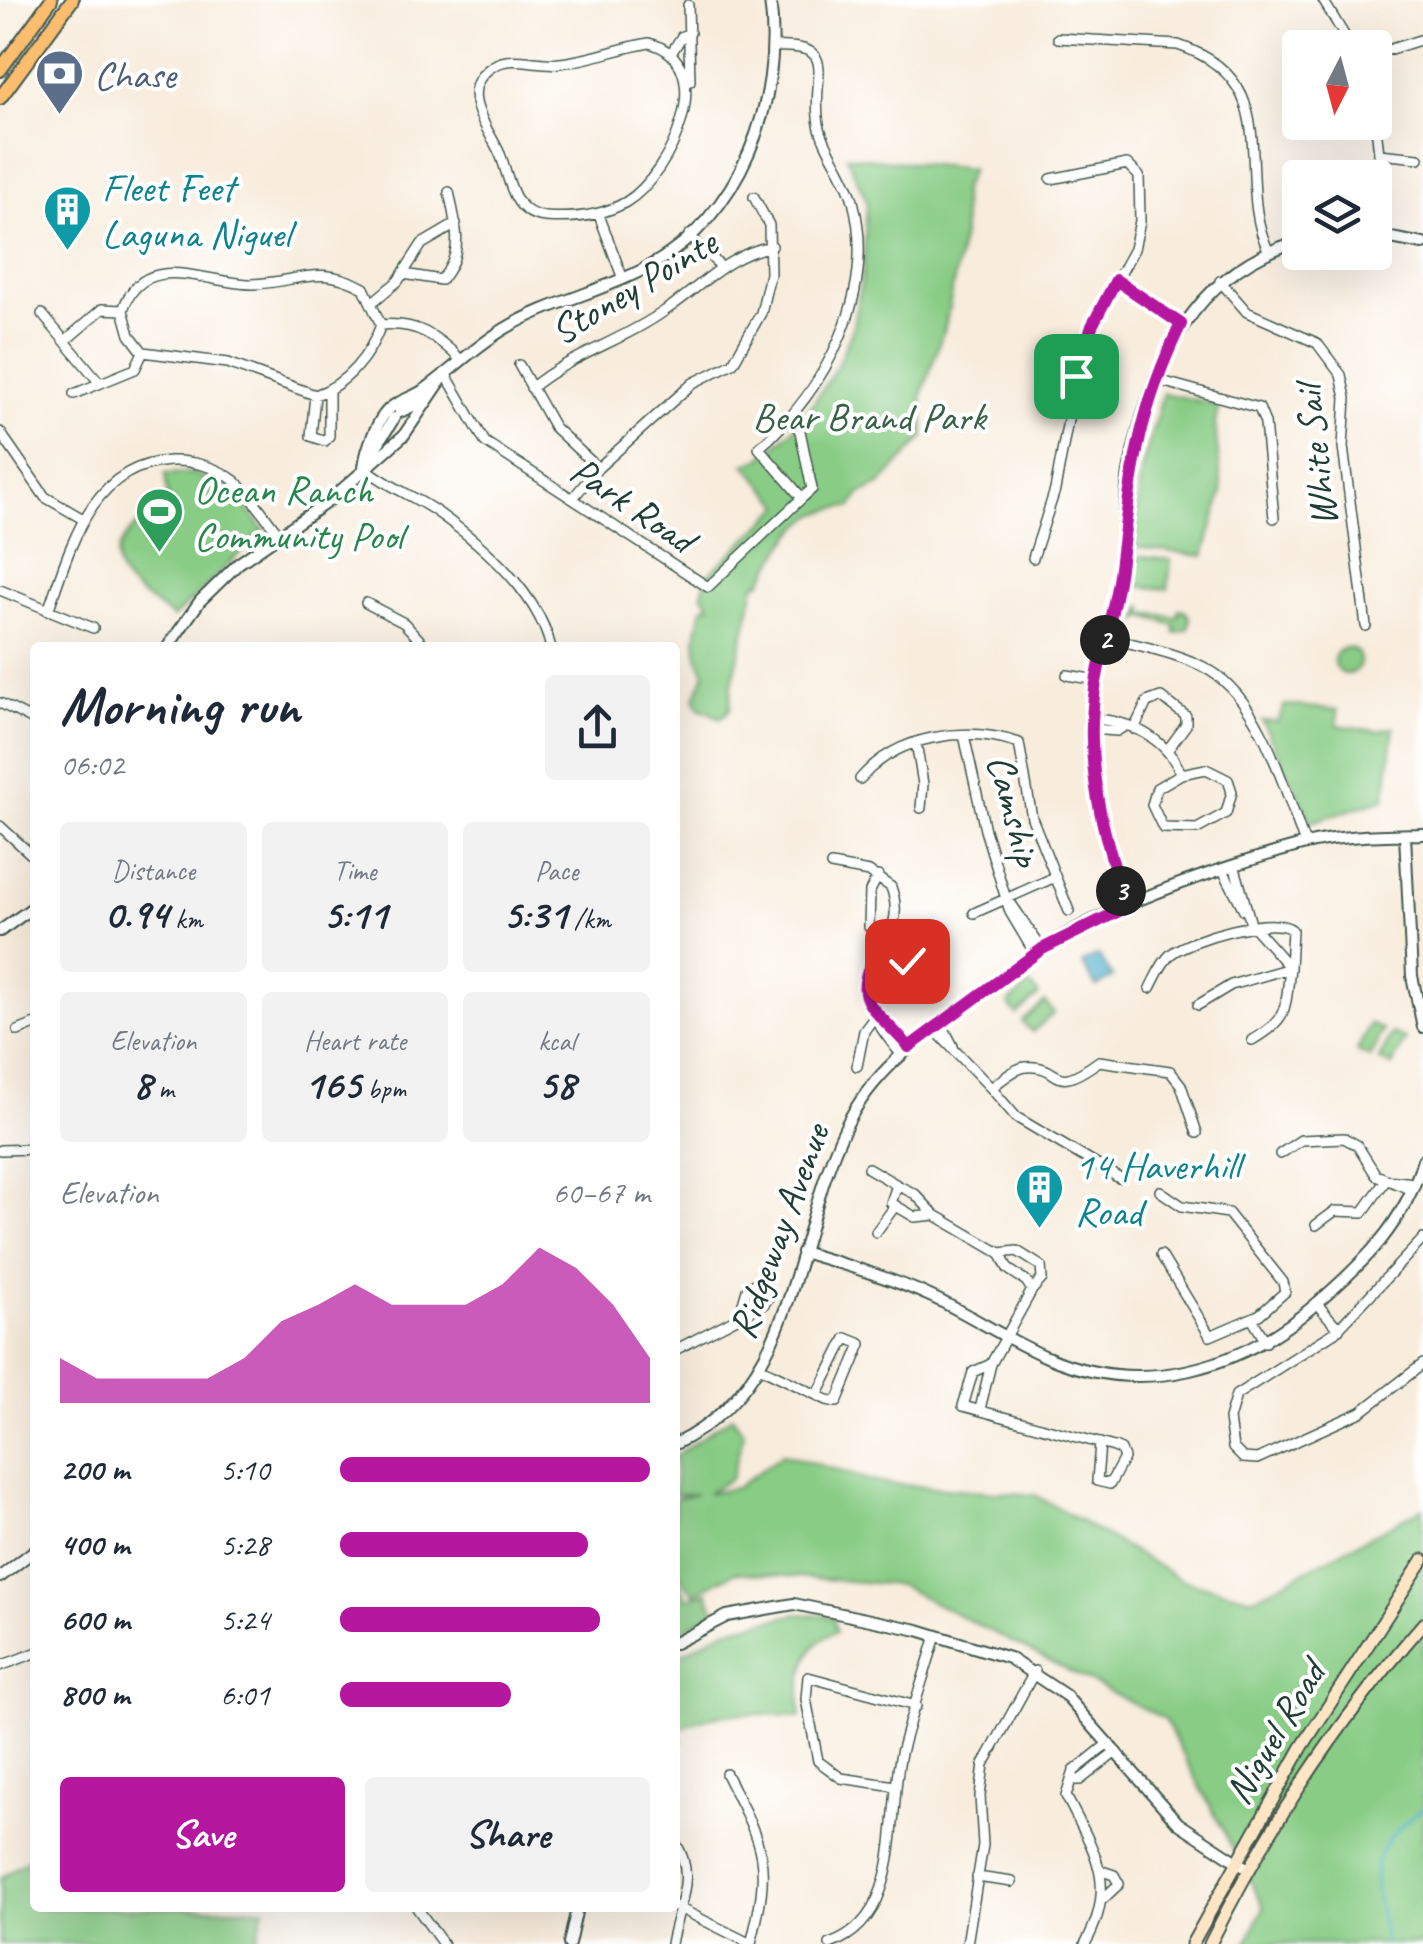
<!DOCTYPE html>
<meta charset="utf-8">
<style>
body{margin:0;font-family:Caveat,sans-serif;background:#f2f2f3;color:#1f2937;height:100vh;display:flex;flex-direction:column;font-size:38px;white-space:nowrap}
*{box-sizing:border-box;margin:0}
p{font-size:32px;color:#747a83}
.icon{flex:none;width:55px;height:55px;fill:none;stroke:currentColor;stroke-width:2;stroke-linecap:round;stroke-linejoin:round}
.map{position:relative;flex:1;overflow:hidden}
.drawer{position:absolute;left:30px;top:642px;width:650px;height:1270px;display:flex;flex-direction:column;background:#fff;border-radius:10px;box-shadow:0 10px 40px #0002}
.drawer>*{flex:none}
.needle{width:65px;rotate:186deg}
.buttons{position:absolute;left:1282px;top:30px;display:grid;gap:20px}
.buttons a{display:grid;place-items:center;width:110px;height:110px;border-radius:10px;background:#fff;box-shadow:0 10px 40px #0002;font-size:50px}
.pin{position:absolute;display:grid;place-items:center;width:85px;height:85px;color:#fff;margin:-42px;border-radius:20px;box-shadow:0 5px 15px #0006}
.km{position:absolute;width:50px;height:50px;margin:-25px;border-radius:50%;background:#222;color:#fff;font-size:28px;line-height:50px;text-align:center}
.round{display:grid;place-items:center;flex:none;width:105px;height:105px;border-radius:10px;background:#f2f2f3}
.summary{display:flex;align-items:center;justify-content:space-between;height:170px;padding:0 30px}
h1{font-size:55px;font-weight:800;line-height:75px}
.stats{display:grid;grid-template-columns:repeat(3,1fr);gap:15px;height:170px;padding:10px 30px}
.stats div{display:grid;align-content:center;border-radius:10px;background:#f2f2f3;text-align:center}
.stats b{font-size:42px;font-weight:800}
.stats small{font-size:28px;font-weight:400}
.stats p{font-size:28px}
.chart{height:280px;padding:20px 30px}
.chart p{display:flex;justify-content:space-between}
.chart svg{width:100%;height:180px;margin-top:10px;fill:#b5179e;opacity:.7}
.button{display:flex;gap:20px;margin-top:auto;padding:20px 30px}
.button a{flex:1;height:115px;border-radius:10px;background:#b5179e;color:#fff;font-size:40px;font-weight:800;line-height:115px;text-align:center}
.button a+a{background:#f2f2f3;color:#1f2937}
ul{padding:0 30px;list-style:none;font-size:32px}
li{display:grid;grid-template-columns:160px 120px 1fr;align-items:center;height:75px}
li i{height:25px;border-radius:12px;background:#b5179e}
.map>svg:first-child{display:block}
.green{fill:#88cc85;stroke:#54845c;stroke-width:2.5}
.water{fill:#4aacc9;stroke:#34747e;stroke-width:2.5}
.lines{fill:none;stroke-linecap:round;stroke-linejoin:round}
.stream{stroke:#4aacc9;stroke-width:2.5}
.minor-casing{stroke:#40574d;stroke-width:12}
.tertiary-casing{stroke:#40574d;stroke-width:14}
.secondary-casing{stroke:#40574d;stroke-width:15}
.primary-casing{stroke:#40574d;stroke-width:16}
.minor{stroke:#fff;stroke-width:9}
.tertiary{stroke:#fff;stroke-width:10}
.secondary{stroke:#fee5c5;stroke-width:11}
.primary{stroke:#fcbd6e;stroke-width:12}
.route-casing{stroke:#fff;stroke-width:20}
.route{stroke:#b5179e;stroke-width:12}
.labels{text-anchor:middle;stroke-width:8;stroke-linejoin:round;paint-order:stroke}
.service-label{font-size:40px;fill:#4e5e75;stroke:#fff;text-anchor:start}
.culture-label{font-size:40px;fill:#0d838f;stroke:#fff;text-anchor:start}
.street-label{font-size:40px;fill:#1f3d34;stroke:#fff}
.park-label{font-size:40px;fill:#396148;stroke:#fff}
.leisure-label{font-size:40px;fill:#27864d;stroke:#fff;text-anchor:start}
</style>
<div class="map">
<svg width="1423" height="1944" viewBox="0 0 1423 1944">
<rect width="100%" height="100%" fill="#fff"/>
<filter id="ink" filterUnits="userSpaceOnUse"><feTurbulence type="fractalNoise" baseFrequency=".01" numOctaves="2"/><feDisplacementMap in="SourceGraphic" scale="20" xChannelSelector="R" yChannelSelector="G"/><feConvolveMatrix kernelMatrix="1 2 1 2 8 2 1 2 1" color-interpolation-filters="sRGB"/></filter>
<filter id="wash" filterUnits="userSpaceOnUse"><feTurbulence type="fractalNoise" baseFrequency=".0048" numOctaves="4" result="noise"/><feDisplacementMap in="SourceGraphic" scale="40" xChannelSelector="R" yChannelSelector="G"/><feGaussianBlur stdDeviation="2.25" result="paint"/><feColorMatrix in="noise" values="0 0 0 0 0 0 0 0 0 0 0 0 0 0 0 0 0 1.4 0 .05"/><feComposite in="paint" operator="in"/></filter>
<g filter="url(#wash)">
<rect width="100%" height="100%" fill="#f8ecdc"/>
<!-- green -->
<path class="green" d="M846,156L971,169L962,190L963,232L946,323L922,395L924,437L880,485L860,494L852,507C799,508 788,541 761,582H756L732,685L730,709L721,718L699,708L695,698L705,673C692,652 695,628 704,606H710L702,593L707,576L782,506L745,464L759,460L801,422L836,368L852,330L863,271L867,201Z
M1163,393L1219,405L1215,423L1222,493L1204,556L1134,547L1140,474Z
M192,473L231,488L264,530L173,618C159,607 141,597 128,584C97,550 140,518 169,508L165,474Z
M1137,556L1171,560L1168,589L1134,586Z
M1143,605L1144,613L1178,617L1179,609L1184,610L1190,618L1188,629L1175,633V625L1143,616L1138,621Z
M1334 661a13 13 0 1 1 26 0a13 13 0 1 1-26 0Z
M1285,705L1337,710L1338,725L1377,731L1394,727L1385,799L1311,822L1262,721L1277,722Z
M1030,985L1039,995L1017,1015L1008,1004Z
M1045,1002L1054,1013L1032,1032L1022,1022Z
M1370,1024L1383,1030L1370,1057L1357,1051Z
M1392,1033L1405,1039L1392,1066L1379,1060Z
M732,1416L744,1433L731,1479L706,1493L736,1488L783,1454L879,1483L1035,1495L1182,1580L1254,1598L1423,1508V1944H1246L1264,1907L1164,1719L899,1585L735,1572L695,1593C666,1572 675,1531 675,1498L696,1494H675V1456Z
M675,1575L687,1598L707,1592L715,1611L675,1634Z
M798,1614L833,1617L836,1632C803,1641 797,1688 801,1717C760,1714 714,1707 678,1731L682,1740L675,1741V1658L726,1629Z
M35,1854V1908H264L256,1941L0,1944V1879Z"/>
<!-- water -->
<path class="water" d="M1098,955L1113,977L1096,987L1082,963Z"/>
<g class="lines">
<!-- stream -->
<path class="stream" d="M1385,1944C1374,1871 1359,1857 1423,1808"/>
</g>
</g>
<g filter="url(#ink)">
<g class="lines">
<defs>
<path id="minor" d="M1323,0L1352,48
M688,5L690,81
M1058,38L1178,45C1290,82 1232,178 1269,252
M649,43C722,62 671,175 626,202C602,216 572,219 545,217C511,214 510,178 500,154C488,127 455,90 493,66C512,54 538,66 560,63C590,60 619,48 649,43Z
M775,47C842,44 810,76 819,124C823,147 846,174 853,201C877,293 826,390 759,448L802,498L812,489L800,431L792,420
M672,52L682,36L690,33
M1375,54L1423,39
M1375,117L1379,154L1375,226
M1379,154L1419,158
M599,215L623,279
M689,235L720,266
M404,274L441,280C465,253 456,225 449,192
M1116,280L1181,325
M1220,281L1247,312L1317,343L1341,375L1346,398L1343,447L1366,626
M374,301L398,281L422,244L456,224
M42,314L100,383
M381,325L364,288C317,263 298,283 252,284C207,284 143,248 123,310L130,335L143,352L228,363L315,395C347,385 370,355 381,325C417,322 437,336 461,360
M65,341L102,309L123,310
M519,365L554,427L598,468
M445,373L485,442L708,587L802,498
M1154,379L1259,408L1265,423L1274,518
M531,388C572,354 623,341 666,310C703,285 727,255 772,246
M74,394L135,369L143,352
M315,395L311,436L325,441L329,436V391
M0,432L45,497L83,519
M364,467C387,486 412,495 437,512C482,544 538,592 551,648
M573,498L598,468L693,383L733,363L761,313L770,274L769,225L754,197
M1033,558L1055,490L1076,377L1092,326L1134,249L1140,221L1139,176L1127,164L1051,179
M0,590L93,628
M366,603L404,623L427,648
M48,611C70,549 90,465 170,461C192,460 217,467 235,481C253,496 264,516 279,534
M1106,637C1139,646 1180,653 1209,670C1262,701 1285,791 1305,844
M1067,675L1097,680
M0,703L35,721
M1092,719C1129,720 1167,738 1181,774
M1091,729L1117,731L1125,726
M1134,729L1147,702L1161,697L1186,716V725L1169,748
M964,735L985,830L1010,912L1035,954
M916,742L923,784L921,808
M1206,769L1228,780L1232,792L1226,813L1197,829L1163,828L1152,805L1157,788L1181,774Z
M860,779C897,735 965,725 1019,743L1032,818L1069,911
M0,826L35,858
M831,865L869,872L891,887C917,961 813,951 901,1054
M1235,868L1251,924L1290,968C1285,1009 1289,1019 1252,1040
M1224,872L1244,910
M878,876L870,891L869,927L896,948L929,993
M1010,902L1042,949
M974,913L1053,878
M1150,988C1156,977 1161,963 1171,954C1190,939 1273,914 1292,930L1290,968L1231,985L1198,1005
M875,1016L885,1020L909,1047
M941,1023L953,1046
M933,1028L991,1088C1001,1081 1014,1068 1026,1067C1065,1064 1048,1098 1099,1061L1170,1071L1181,1085L1197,1133
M18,1031L35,1024
M857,1066L864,1031L875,1016
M991,1088L1016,1117L1119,1178
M0,1150L35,1149
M1280,1154L1301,1140L1344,1138L1357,1145L1376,1175L1412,1190
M868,1168L897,1185
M1386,1180L1415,1183
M1160,1191L1182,1206L1228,1213L1283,1282L1285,1292L1259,1315L1210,1336L1161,1255
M935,1215L915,1217L891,1203L897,1185L915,1194L935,1215L1000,1253L1008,1269L1026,1281L1032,1290L991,1364L980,1409
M1316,1225L1335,1211L1363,1212L1386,1180
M876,1232L895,1206
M1423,1239L1335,1332L1236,1395L1229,1419L1233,1448L1243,1458L1257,1459L1361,1412L1423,1364
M1000,1253L1017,1251L1041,1266L1042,1279L1032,1290
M1316,1303L1339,1329
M1252,1319L1266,1342
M675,1350L764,1304L770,1296L765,1285L754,1284L747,1289L739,1317
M991,1364L973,1372L963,1406L1114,1447L1121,1450L1124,1458L1110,1484L1097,1481L1100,1443
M761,1368L827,1400L837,1402L861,1344L846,1338L818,1394
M0,1666L35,1653
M1073,1780H1080L1116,1752
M895,1786L841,1778L818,1761L806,1699L808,1677L916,1706
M1102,1871L1114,1875L1119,1884L1103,1899
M977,1877L1012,1882
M675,1906L751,1944C772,1861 764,1848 726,1774
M417,1908L443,1944
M671,1944C677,1907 698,1877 675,1842
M830,1944C905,1917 887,1815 901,1753C911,1713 925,1674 936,1635
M967,1944L983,1845L980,1796L984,1764L1035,1671
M1085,1944C1119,1884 1094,1851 1066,1796L1074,1771L1109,1743"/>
<path id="tertiary" d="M1375,235L1423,244
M400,412L419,403L428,390
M367,462L394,418
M364,467C366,450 378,415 393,406C404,399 416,396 427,388C454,368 477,345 506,328C550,302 601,292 646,268C741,218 784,100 770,0
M167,648L200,601L239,563L330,500L404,435L442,379
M1405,835L1412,976L1423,1027
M1127,907C1102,836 1084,765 1095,690C1100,650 1114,611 1120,570C1125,538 1124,504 1129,472C1148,370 1193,270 1300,241
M0,931L35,906
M802,1252C846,1265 891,1278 932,1297C971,1315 1007,1340 1047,1357C1143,1398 1240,1369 1316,1304C1364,1263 1405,1223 1423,1160
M675,1444C800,1384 792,1236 846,1126C871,1074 916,1041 961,1008C997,980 1034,951 1074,930C1140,895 1229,865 1302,845C1339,835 1385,835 1423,834
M0,1577L35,1550
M675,1643L727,1616L794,1604L918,1630L1009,1658L1065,1695L1178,1823L1248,1869
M569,1944L577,1908"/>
<path id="secondary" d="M1192,1944L1302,1747L1423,1560
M1210,1944C1267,1828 1338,1721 1423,1624"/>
<path id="primary" d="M0,70L51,0
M0,98L72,0"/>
</defs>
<!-- minor casing -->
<use href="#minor" class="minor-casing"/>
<!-- tertiary casing -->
<use href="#tertiary" class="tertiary-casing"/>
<!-- secondary casing -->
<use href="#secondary" class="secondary-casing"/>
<!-- primary casing -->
<use href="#primary" class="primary-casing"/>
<!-- minor -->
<use href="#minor" class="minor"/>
<!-- tertiary -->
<use href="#tertiary" class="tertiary"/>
<!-- secondary -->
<use href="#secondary" class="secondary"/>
<!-- primary -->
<use href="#primary" class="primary"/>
</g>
</g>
<g class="lines" filter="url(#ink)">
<defs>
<path id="route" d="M907,961L884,940C846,1002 869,1001 909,1047L1042,949L1127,907C1103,836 1084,764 1095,689C1101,648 1115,609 1120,568C1132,472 1137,414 1181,324L1116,280L1092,326L1076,376"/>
</defs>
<!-- route casing -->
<use href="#route" class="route-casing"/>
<!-- route -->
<use href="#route" class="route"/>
</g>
<!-- icons -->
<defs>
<symbol id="bank-pin" viewBox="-11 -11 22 30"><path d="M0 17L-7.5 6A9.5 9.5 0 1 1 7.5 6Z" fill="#5c6f8a" stroke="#fff"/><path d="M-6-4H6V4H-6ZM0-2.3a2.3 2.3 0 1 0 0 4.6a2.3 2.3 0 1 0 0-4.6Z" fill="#fff"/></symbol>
<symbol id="building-pin" viewBox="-11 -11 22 30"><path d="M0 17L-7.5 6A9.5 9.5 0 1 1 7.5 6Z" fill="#0f9aa8" stroke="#fff"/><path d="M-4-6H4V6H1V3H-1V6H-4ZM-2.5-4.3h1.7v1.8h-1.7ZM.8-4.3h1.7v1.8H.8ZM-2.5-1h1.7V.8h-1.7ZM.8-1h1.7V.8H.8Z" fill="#fff"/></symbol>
<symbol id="stadium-pin" viewBox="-11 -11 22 30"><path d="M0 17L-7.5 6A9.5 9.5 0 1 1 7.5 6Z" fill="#2e9e5b" stroke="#fff"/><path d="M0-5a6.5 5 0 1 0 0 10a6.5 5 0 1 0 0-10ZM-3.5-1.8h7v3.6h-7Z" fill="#fff"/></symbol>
</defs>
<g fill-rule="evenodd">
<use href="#bank-pin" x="32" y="46" width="55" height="75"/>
<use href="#building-pin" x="40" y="182" width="55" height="75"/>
<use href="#stadium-pin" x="132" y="484" width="55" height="75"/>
<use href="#building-pin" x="1012" y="1160" width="55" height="75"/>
</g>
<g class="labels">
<!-- service labels -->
<g class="service-label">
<text x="94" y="88">Chase</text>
</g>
<!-- culture labels -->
<g class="culture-label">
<text x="102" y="201">Fleet Feet<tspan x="102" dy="46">Laguna Niguel</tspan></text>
<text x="1075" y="1179">14 Haverhill<tspan x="1075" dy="46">Road</tspan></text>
</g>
<!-- street labels -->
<g class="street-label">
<text transform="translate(633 286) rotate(-31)" y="14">Stoney Pointe</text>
<text transform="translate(1315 456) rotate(-97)" y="14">White Sail</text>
<text transform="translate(633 504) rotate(34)" y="14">Park Road</text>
<text transform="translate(1015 810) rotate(75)" y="14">Camship</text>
<text transform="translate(778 1231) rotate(-70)" y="14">Ridgeway Avenue</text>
<text transform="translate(1274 1732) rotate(-59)" y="14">Niguel Road</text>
</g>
<!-- park labels -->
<g class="park-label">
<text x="869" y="430">Bear Brand Park</text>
</g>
<!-- leisure labels -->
<g class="leisure-label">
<text x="194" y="503">Ocean Ranch<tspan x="194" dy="46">Community Pool</tspan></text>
</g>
</g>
</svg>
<div class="buttons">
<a><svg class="needle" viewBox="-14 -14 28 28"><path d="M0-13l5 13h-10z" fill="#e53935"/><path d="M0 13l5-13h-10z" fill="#747a83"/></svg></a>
<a><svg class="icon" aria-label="layers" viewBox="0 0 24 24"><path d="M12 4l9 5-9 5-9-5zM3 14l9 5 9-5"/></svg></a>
</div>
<div class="pin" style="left:1076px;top:376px;background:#1e9e55"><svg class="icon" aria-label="arrive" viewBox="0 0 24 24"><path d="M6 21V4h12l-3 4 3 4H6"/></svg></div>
<div class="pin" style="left:907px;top:961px;background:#d93025"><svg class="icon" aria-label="check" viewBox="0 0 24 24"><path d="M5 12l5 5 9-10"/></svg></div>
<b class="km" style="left:1105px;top:640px">2</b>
<b class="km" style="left:1121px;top:891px">3</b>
<section class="drawer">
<div class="summary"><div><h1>Morning run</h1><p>06:02</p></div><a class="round"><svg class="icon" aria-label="share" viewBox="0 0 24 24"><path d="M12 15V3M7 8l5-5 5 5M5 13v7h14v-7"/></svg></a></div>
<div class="stats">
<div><p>Distance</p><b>0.94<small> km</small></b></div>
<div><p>Time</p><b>5:11</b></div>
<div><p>Pace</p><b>5:31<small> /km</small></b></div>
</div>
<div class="stats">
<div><p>Elevation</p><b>8<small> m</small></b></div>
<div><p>Heart rate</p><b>165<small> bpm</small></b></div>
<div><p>kcal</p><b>58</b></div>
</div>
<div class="chart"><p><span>Elevation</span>60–67 m</p>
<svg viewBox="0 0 160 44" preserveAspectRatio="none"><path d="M0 44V33L10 38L20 38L30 38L40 38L50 33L60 24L70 20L80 15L90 20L100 20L110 20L120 15L130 6L140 11L150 20L160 33V44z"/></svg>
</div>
<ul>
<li><b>200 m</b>5:10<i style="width:100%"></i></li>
<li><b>400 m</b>5:28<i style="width:80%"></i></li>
<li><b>600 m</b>5:24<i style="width:84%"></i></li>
<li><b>800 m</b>6:01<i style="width:55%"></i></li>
</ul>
<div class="button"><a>Save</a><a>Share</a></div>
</section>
</div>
